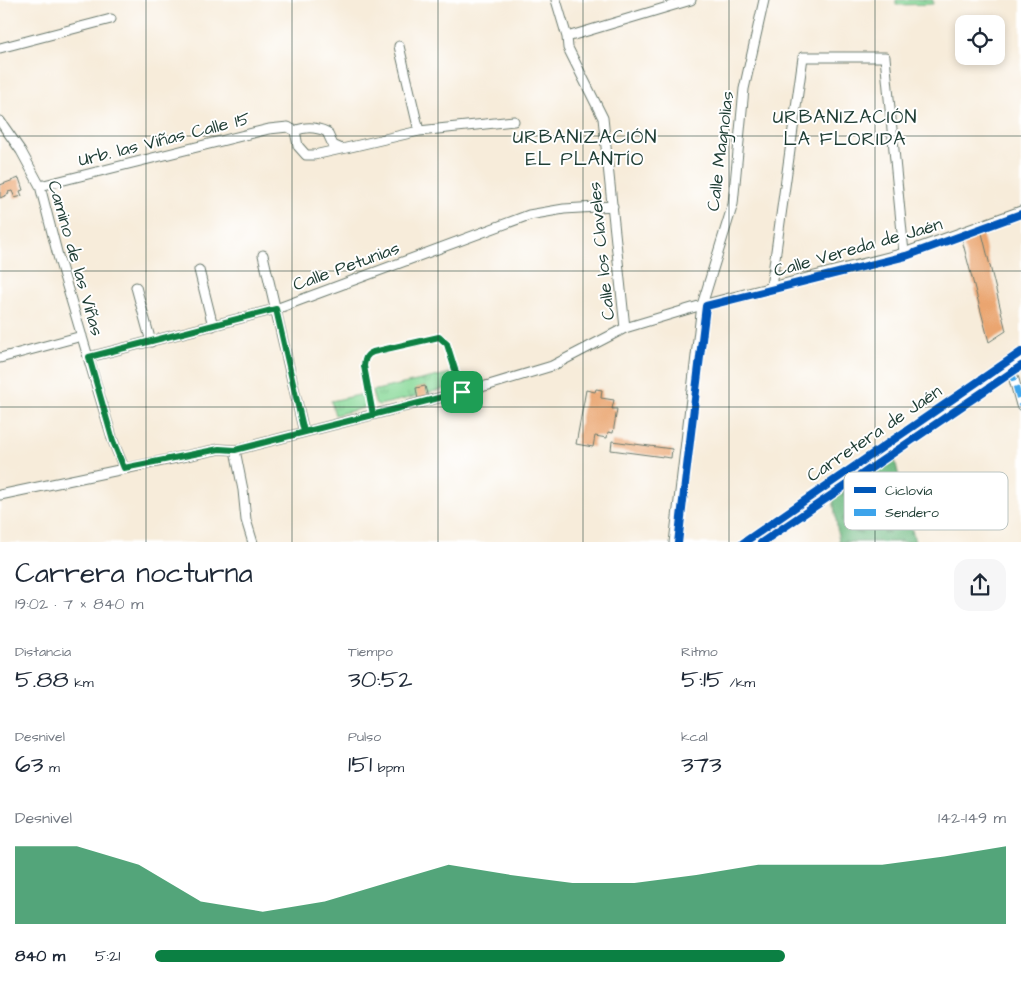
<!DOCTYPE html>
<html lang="es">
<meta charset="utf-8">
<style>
body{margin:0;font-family:"Architects Daughter",sans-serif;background:#f6f6f7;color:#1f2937;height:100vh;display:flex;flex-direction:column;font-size:19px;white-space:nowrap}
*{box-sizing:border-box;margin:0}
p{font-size:16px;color:#747a83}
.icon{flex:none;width:28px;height:28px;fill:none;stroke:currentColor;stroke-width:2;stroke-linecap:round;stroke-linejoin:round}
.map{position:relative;height:542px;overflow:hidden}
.side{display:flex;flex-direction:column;background:#fff;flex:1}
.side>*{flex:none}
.buttons{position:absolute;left:955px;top:15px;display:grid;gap:10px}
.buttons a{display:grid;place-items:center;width:50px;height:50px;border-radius:10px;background:#fff;box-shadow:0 2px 8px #0003;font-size:25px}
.pin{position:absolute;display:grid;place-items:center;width:42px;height:42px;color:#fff;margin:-21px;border-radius:10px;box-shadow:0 2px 8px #0006}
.round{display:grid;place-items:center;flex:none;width:52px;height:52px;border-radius:15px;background:#f6f6f7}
.head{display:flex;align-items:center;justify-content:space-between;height:85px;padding:0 15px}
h1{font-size:28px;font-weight:600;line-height:38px}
.stats{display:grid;grid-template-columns:repeat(3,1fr);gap:8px;height:85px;padding:5px 15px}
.stats div{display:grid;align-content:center}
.stats b{font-size:25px;font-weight:600}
.stats small{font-size:14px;font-weight:400}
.stats p{font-size:14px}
.chart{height:140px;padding:10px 15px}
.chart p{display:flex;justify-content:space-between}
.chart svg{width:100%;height:90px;margin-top:5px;fill:#0b8043;opacity:.7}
ul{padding:0 15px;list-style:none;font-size:16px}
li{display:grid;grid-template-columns:80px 60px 1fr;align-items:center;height:38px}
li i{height:12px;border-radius:6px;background:#0b8043}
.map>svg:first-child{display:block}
.forest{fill:url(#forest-firs);stroke:#467b5a}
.park{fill:url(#park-tufts);stroke:#548b66}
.building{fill:#eaa56f}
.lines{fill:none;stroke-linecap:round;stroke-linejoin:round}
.lane-casing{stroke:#6b7a6e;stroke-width:6}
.street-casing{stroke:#6b7a6e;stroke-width:11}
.highway-casing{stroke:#6b7a6e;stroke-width:18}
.lane{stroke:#fff;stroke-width:4.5}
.street{stroke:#fff;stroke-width:9}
.highway{stroke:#fff;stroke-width:16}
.quiet{stroke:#3da4eb;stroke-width:6;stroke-dasharray:12 6;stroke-linecap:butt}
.cycleway-casing{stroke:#fff;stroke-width:11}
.cycleway{stroke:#0057b8;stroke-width:8}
.route-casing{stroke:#fff;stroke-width:10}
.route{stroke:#0b8043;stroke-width:6}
.grid{fill:none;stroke:#1f3d34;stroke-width:1;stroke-opacity:0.55}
.labels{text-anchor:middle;stroke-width:4;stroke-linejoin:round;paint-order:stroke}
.street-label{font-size:18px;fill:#1f3d34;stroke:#fff}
.neighbourhood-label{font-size:19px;letter-spacing:1px;fill:#1f3d34;stroke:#fff}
.key{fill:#fff;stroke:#bcc5c2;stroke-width:1}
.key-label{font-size:14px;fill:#1f3d34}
</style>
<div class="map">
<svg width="1021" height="543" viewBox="0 0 1021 543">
<defs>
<pattern id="forest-firs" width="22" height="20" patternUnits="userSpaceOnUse" patternTransform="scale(1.25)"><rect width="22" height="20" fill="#6eb981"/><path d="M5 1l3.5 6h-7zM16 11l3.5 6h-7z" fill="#5a986a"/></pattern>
<pattern id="park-tufts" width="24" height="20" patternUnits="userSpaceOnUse" patternTransform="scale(1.25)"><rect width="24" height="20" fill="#89d999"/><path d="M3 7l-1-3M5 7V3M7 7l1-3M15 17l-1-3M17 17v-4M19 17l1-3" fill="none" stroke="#76bb84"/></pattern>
</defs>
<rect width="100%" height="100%" fill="#fff"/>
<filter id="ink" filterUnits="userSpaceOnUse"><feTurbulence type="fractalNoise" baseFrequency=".02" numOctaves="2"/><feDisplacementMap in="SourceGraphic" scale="10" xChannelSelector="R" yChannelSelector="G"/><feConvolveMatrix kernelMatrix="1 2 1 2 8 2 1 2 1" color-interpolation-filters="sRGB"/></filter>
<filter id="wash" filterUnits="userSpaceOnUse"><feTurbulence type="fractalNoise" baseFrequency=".0096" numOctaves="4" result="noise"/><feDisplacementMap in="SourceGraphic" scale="20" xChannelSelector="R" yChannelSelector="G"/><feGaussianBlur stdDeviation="1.12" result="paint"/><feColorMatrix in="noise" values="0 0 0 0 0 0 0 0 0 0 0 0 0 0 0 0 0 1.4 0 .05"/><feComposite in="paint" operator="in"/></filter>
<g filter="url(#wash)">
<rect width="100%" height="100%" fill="#f7ecda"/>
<!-- forest -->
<path class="forest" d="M894,456L915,542H839L833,498Z"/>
<!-- park -->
<path class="park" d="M896,0H933V4L896,5Z
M452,373L455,383L453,387L427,393L425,386L416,388L418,396L379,405L375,403L372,391Z
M364,394L367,405L364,408L335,415L331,401Z"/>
<g id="blocks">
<!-- building -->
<path class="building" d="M19,178L23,190L20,191L22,196L15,198L12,191L8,192L9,194L0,198V185Z
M982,233L1006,331L989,342L962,240Z
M425,386L428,398L418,400L416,388Z
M596,389L602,390L601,398L614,400L612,409H617L613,433L608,432L607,438L595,436L593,447L576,444L586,390L595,392Z
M612,441L672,449L671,458L611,450Z"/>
</g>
</g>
<g filter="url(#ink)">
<use href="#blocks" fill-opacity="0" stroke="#6b7a6e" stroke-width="1"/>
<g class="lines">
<defs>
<path id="lane" d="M373,414L364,366C365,358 366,355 373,352L439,337L447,344L462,392"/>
<path id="street" d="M556,0L567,37L568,48L603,118L625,328
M567,37L691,0
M399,46L419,131
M0,48L111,19
M0,121L21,151L40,186L58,256L113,441L124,468
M295,131L298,146L306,155H314L341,149
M40,186L269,129L288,127L295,131C306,126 316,127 327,132L333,145L342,149L419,131L514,121
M263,255L304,432
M199,270L213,326
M136,287L151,342
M771,287L803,57H885L904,253
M89,357L276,309L529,215L564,209L613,206
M0,358L82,336
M1010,365L1021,405
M235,450L243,490L246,520L253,543
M0,495L219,449L235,450L489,385L552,366L625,328L702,305L904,253L1021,211
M674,543L702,305L733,204L744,89L764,0"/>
<path id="highway" d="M751,543L1021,357"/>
</defs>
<!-- lane casing -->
<use href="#lane" class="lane-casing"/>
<!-- street casing -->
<use href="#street" class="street-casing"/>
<!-- highway casing -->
<use href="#highway" class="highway-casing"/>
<!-- lane -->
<use href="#lane" class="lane"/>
<!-- street -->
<use href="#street" class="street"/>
<!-- highway -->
<use href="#highway" class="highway"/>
<!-- quiet -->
<path class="quiet" d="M1011,369L1021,405"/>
<defs>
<path id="cycleway" d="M678,543L706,306L906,256L1021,214
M743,543L1021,352
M761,543L1021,366"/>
</defs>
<!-- cycleway casing -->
<use href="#cycleway" class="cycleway-casing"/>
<!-- cycleway -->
<use href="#cycleway" class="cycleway"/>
</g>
</g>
<g class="lines" filter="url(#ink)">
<defs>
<path id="route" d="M462,392L235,450L219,449L124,468L113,441L89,357L276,309L304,432L373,415L364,366C365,358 366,355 373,352L439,337L447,344L462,392"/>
</defs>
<!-- route casing -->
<use href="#route" class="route-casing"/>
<!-- route -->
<use href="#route" class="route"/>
</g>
<!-- grid -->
<path class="grid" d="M146,0V543M292,0V543M438,0V543M583,0V543M729,0V543M875,0V543M0,136H1021M0,271H1021M0,407H1021"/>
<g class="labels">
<!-- street labels -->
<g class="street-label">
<text transform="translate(164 139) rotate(-14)" y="6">Urb. las Viñas Calle 15</text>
<text transform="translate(720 151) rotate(-83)" y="6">Calle Magnolias</text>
<text transform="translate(858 247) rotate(-16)" y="6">Calle Vereda de Jaén</text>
<text transform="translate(601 251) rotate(-96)" y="6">Calle los Claveles</text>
<text transform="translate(76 258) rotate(74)" y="6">Camino de las Viñas</text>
<text transform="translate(346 266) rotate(-20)" y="6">Calle Petunias</text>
<text transform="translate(874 433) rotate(-34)" y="6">Carretera de Jaén</text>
</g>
<!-- neighbourhood labels -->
<g class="neighbourhood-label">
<text x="845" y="123">URBANIZACIÓN<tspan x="845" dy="22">LA FLORIDA</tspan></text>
<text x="585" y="143">URBANIZACIÓN<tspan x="585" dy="22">EL PLANTÍO</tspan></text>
</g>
</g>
<!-- legend -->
<rect x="844" y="472" width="164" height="58" rx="8" class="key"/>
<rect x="854" y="487" width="22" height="6" fill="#0057b8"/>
<rect x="854" y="509" width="22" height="7" fill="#3da4eb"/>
<g class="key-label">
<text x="885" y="495">Ciclovía</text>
<text x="885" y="517">Sendero</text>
</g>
</svg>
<div class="buttons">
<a><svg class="icon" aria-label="locate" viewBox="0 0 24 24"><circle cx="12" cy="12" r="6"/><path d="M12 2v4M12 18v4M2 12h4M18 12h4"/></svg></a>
</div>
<div class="pin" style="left:462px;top:392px;background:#1e9e55"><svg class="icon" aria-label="arrive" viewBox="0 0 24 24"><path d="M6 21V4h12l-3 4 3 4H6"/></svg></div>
</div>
<section class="side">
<div class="head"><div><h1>Carrera nocturna</h1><p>19:02 · 7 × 840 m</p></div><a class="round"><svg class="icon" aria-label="share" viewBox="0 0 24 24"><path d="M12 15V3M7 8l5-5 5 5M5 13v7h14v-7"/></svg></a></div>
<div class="stats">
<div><p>Distancia</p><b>5.88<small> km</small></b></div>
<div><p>Tiempo</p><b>30:52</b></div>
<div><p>Ritmo</p><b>5:15<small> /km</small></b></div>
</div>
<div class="stats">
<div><p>Desnivel</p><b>63<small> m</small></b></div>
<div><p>Pulso</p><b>151<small> bpm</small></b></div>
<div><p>kcal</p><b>373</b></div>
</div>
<div class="chart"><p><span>Desnivel</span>142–149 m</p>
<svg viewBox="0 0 160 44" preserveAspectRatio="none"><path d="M0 44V6L10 6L20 15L30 33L40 38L50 33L60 24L70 15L80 20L90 24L100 24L110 20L120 15L130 15L140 15L150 11L160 6V44z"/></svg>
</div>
<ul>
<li><b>840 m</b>5:21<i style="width:74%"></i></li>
</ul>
</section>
